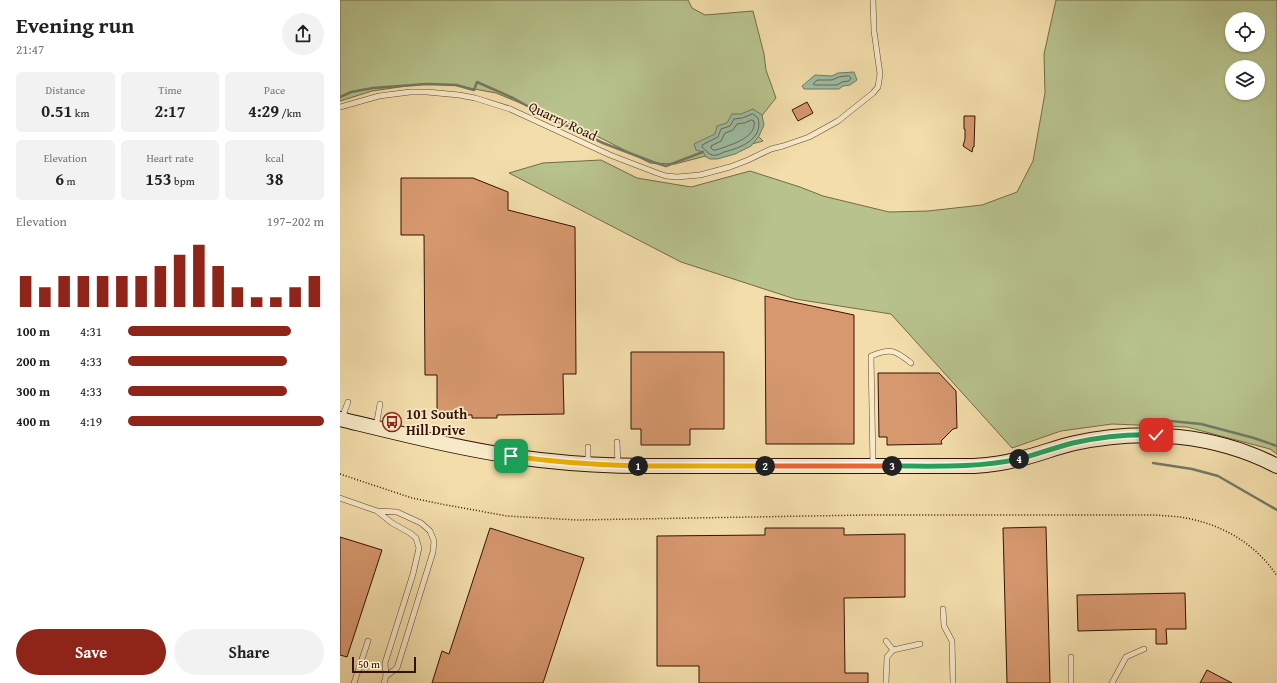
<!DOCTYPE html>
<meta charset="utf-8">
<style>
body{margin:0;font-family:"Gentium Book Plus",serif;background:#f2f2f2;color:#202124;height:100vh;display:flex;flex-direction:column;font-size:15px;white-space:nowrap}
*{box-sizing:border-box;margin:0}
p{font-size:13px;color:#757577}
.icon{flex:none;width:22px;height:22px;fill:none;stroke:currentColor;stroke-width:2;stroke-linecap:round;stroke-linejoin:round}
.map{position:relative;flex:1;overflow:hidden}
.panel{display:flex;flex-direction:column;background:#fff;width:340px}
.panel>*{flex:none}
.tools{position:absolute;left:885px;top:12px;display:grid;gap:8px}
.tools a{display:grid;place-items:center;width:40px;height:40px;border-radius:50%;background:#fff;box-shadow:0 1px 3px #0004;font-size:20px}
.scale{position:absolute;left:12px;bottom:10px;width:64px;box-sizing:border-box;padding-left:4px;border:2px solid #331204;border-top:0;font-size:11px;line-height:14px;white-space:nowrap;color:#331204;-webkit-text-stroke:3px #f7eac8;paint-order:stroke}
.pin{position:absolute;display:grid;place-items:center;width:34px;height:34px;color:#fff;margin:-17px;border-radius:8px;box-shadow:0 2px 6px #0006}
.km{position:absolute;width:20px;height:20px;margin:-10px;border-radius:50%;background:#222;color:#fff;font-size:11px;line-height:20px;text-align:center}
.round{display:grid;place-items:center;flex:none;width:42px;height:42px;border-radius:21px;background:#f2f2f2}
.overview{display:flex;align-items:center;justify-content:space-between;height:68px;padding:0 16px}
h1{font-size:22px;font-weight:600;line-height:30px}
.metrics{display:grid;grid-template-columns:repeat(3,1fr);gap:6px;height:68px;padding:4px 16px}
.metrics div{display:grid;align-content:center;border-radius:6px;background:#f2f2f2;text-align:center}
.metrics b{font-size:17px;font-weight:600}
.metrics small{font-size:11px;font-weight:400}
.metrics p{font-size:11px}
.chart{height:112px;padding:8px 16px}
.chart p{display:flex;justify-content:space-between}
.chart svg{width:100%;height:72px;margin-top:4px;stroke:#8f2418;stroke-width:6}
.button{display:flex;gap:8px;margin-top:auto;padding:8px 16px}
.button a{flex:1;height:46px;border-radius:24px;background:#8f2418;color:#fff;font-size:16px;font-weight:600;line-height:46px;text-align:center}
.button a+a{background:#f2f2f2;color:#202124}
ul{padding:0 16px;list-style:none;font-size:13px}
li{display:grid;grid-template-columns:64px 48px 1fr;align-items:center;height:30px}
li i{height:10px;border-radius:5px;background:#8f2418}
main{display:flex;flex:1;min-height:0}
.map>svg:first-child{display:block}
.green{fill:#b7c28c;stroke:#756a48;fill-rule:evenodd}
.water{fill:#9dbda4;stroke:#737964}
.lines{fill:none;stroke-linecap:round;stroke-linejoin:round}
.shore{stroke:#686854;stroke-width:1}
.stream{stroke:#737964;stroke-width:2.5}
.building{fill:#d7986e;stroke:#331204}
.lane-casing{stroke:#63452e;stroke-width:6}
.secondary-casing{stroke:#331204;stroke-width:16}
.path{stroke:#331204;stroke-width:1.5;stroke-dasharray:1 2;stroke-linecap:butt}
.lane{stroke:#f7eac8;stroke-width:5}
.secondary{stroke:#f7eac8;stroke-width:14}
.split-1-casing{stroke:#fff;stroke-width:8}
.split-2-casing{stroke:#fff;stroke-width:8}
.split-3-casing{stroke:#fff;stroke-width:8}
.split-4-casing{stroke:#fff;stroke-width:8}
.split-5-casing{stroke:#fff;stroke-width:8}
.split-1{stroke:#f5b400;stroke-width:5}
.split-2{stroke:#f5b400;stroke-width:5}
.split-3{stroke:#f0652b;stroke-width:5}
.split-4{stroke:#22a559;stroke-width:5}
.split-5{stroke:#22a559;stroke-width:5}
.labels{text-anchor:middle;stroke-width:3.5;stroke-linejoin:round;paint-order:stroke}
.street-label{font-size:14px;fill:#331204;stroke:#f7eac8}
.poi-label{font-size:14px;font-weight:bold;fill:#331204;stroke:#f7eac8;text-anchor:start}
</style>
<main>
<section class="panel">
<div class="overview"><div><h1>Evening run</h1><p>21:47</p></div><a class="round"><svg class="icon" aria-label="share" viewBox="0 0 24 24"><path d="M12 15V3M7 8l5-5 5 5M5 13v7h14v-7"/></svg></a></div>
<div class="metrics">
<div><p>Distance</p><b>0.51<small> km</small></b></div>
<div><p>Time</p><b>2:17</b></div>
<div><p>Pace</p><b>4:29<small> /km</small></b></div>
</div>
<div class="metrics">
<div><p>Elevation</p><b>6<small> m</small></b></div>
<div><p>Heart rate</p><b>153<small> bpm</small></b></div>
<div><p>kcal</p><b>38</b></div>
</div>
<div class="chart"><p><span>Elevation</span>197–202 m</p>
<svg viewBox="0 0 160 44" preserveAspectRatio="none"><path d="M5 44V25M15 44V32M25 44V25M35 44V25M45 44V25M55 44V25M65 44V25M75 44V19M85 44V12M95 44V6M105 44V19M115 44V32M125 44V38M135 44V38M145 44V32M155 44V25"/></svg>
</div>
<ul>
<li><b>100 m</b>4:31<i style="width:83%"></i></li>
<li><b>200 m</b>4:33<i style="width:81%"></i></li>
<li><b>300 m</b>4:33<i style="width:81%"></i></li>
<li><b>400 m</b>4:19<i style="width:100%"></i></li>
</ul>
<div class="button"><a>Save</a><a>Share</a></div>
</section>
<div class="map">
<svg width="937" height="683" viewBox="0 0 937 683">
<rect width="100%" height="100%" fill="#f3deab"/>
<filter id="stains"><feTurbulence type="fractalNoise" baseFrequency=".005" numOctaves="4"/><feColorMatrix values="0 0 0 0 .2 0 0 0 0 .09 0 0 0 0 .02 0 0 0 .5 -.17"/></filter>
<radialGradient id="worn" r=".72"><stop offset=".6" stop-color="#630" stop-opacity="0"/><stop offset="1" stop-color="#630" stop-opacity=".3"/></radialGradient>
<!-- green -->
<path class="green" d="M0,0H348L352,8L365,15L413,11L424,54L426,70L436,98L411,129L423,141L335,164L310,163L247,131L156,93L113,85L80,84L32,91L0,101Z
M716,0H937V454L930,449L847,427L772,424L721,431L672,448L551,314L455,299L341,262L169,173L203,163L261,160L297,178L351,187L410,171L460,187L483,196L549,212L588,211L642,205L677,192L693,161L705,93L704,54ZM892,19H918V45H892ZM892,67H918V93H892Z"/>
<!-- water -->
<path class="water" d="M514,72L517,80L510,85L503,86L499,89H464L462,86L475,75L492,76L498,73Z
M413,109L422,115L424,125L419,136L411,146L395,154L377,159H370L366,157L363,152L356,150L354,144L375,134L377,126L387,123L392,114H401Z"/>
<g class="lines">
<!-- shore -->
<path class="shore" d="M509,76L511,78L509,81L502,82L497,85H475L473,84L477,80H492L499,77Z
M413,114L418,118C424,139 400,148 384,152C380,154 376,156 372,155C368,154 365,149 362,147V145L378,137L381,129L390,126L394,119L402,118Z
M412,120L414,121C417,137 393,144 382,148C378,149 377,150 373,150L371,148V146L381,141L385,133L393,130L397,124L404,123Z"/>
<!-- stream -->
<path class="stream" d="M0,97L11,92L33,88L87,84L116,85L134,90L137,82L173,98L200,113L263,143L313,162L326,166L363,152
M831,421L861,424L914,438L937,446
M813,463L852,469L878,476L937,510"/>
</g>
<!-- building -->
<path class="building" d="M467,102L473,113L458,121L452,110Z
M624,116H635L634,147H633L632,152L623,146L625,139V129H624Z
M61,178H133L168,192V210L235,227L236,374H223L224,414L157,415V418H132V415H97V375H85L84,235H61Z
M425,296L514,315V444H426Z
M291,352H384V429H350V445H301V429H291Z
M538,373H599L616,391L617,428L613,429L601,441L602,444L547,445V437H539Z
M706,527L710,683H667L663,528Z
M150,528L244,558L203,683H92L102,651L109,654Z
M425,528H504V535L565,534V597L504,598L505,673H528V683H359V666H317V536L425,535Z
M0,537L42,550L7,657L0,655Z
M845,593L846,629H826L827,644H816V629L738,631L737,595Z
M867,670L892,683H860Z"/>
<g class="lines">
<defs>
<path id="lane" d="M0,107L39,96L70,92H87L119,95L135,98L170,109L270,155L317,173L326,176L337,177L360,175L390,167L408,160L431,149L443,146L469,137L498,121L533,93L538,87L540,74L534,31L533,0
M2,418L8,402
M36,427L40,404
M277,442L278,464
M248,447V463
M533,465L531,356C551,348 555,350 571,363
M0,498L37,511L57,512L81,523L90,531L94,541L93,552L57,668L46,676
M37,511L52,523L70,533L76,538L79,548L73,574L45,663L46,676L44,683
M603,609L604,626L612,641L613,683
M546,641L553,650L547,657L546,683
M553,650L580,644
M14,683L28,641
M731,683V657
M772,683L786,657L804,649"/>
<path id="secondary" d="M0,419C66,435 132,452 200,460C235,464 271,466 306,466H634C649,465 665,463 679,459C698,455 716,447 735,443C802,428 876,434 937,466"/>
</defs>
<!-- lane casing -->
<use href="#lane" class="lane-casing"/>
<!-- secondary casing -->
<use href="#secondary" class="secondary-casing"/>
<!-- path -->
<path class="path" d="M0,474L72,498L101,504L167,516L237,520L527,515H815C825,516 836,516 846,518C883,525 916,544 937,576"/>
<!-- lane -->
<use href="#lane" class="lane"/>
<!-- secondary -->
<use href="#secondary" class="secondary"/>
</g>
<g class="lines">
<defs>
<path id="split-1" d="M171,456C213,462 255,465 298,466"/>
<path id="split-2" d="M298,466H425"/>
<path id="split-3" d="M425,466H552"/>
<path id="split-4" d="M552,466C595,466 637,468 679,459"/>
<path id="split-5" d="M679,459C697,454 714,448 733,443C760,437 788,434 816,435"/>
</defs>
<!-- split-1 casing -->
<use href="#split-1" class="split-1-casing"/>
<!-- split-2 casing -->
<use href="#split-2" class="split-2-casing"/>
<!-- split-3 casing -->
<use href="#split-3" class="split-3-casing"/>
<!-- split-4 casing -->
<use href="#split-4" class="split-4-casing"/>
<!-- split-5 casing -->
<use href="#split-5" class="split-5-casing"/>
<!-- split-1 -->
<use href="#split-1" class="split-1"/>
<!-- split-2 -->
<use href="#split-2" class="split-2"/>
<!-- split-3 -->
<use href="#split-3" class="split-3"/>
<!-- split-4 -->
<use href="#split-4" class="split-4"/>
<!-- split-5 -->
<use href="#split-5" class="split-5"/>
</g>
<!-- icons -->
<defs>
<symbol id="bus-ring" viewBox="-11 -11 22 22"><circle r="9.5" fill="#f7eac8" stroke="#8f2418" stroke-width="1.5"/><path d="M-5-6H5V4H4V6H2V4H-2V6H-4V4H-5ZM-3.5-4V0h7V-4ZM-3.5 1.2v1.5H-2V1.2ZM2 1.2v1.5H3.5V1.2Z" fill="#8f2418"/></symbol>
</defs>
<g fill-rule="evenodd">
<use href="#bus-ring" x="41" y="411" width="22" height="22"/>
</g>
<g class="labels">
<!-- street labels -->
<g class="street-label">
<text transform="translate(223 121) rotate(25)" y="5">Quarry Road</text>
</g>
<!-- poi labels -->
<g class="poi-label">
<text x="66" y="419">101 South<tspan x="66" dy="16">Hill Drive</tspan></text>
</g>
</g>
<rect width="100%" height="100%" filter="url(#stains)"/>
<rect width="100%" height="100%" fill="url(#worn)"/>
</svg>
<div class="tools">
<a><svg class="icon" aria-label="locate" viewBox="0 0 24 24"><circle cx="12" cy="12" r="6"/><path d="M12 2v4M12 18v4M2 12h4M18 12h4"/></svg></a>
<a><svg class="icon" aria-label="layers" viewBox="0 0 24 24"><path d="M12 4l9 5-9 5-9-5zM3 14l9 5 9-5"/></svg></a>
</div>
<div class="scale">50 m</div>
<div class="pin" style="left:171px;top:456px;background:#1e9e55"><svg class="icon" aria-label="arrive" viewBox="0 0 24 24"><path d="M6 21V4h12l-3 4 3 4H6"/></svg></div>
<div class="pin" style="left:816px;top:435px;background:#d93025"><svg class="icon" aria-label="check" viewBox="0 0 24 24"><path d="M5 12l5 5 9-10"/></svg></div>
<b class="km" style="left:298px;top:466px">1</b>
<b class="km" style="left:425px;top:466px">2</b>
<b class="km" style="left:552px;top:466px">3</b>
<b class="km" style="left:679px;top:459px">4</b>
</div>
</main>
